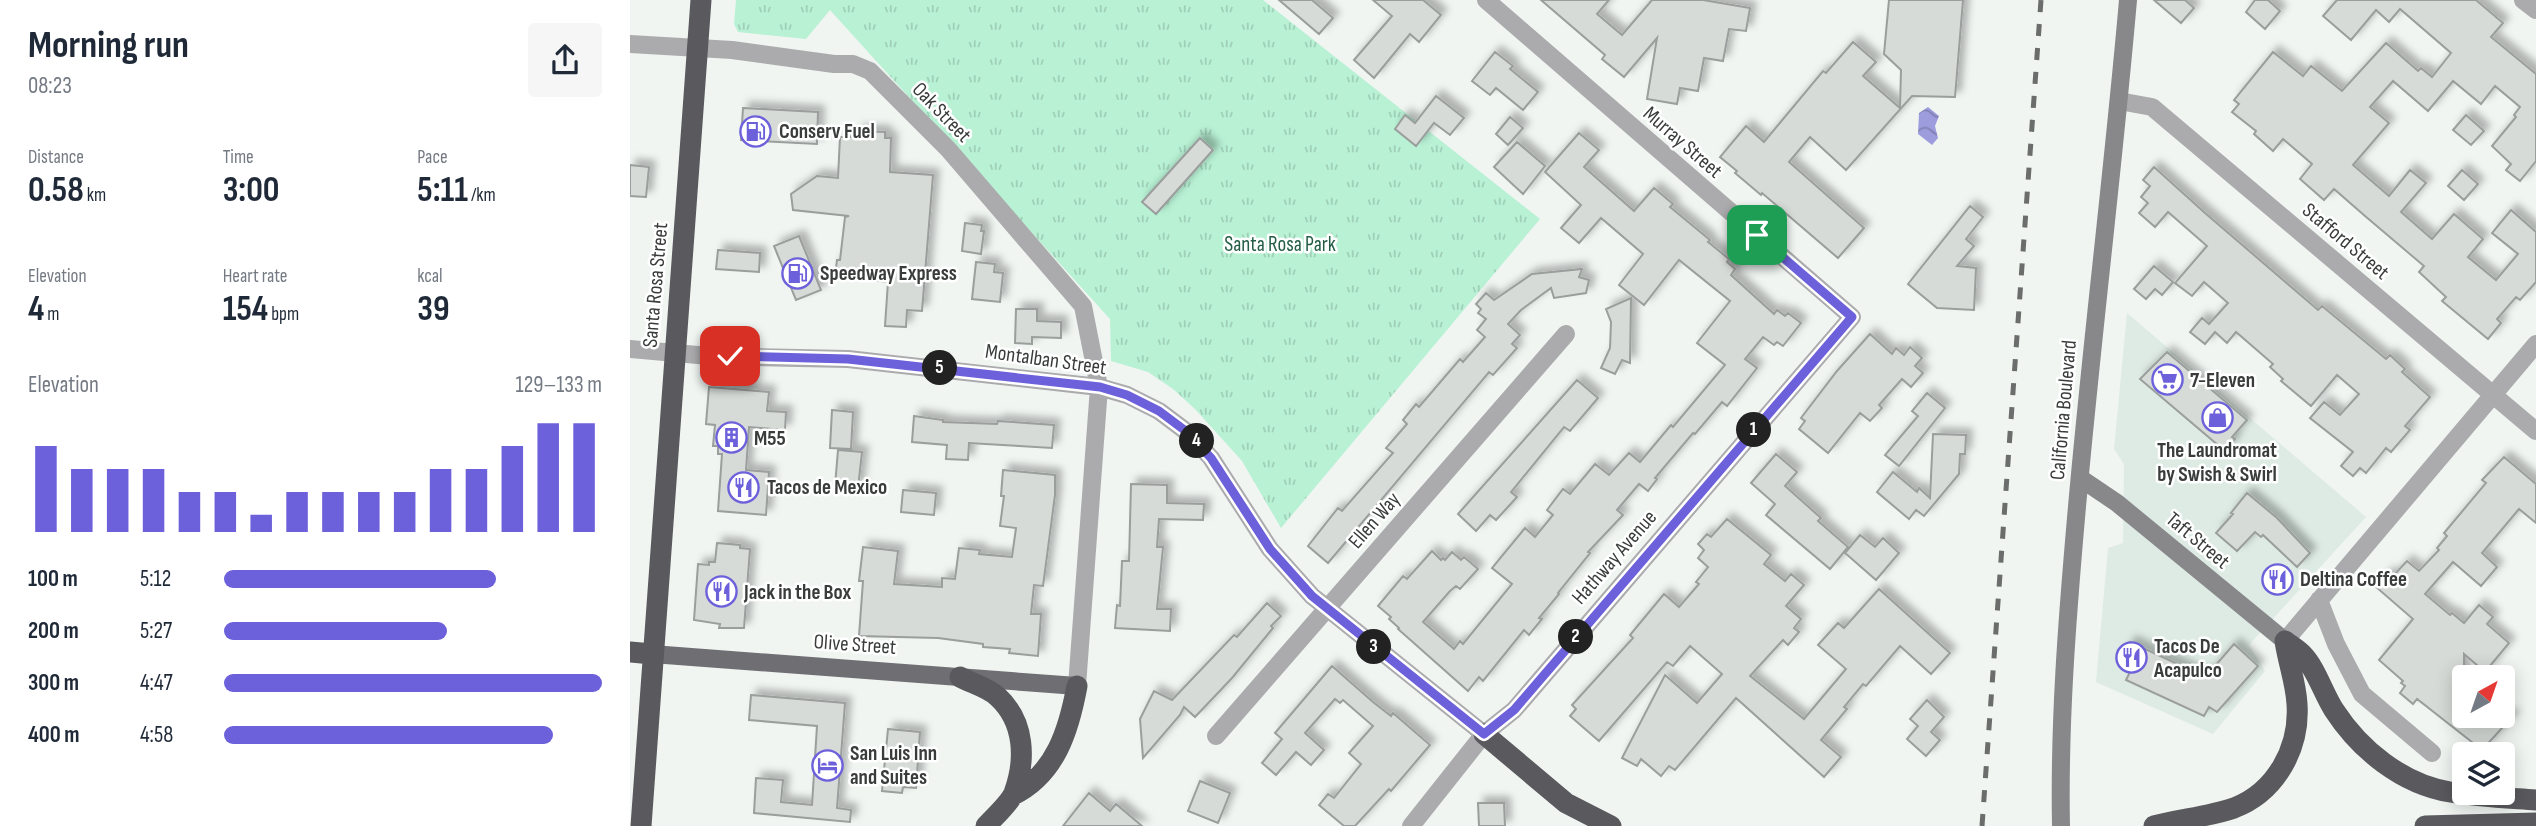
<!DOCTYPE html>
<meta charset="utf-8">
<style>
body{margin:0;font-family:"Sofia Sans Condensed",sans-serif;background:#f6f6f7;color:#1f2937;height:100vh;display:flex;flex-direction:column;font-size:26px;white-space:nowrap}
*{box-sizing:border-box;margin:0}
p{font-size:23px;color:#747a83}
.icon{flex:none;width:38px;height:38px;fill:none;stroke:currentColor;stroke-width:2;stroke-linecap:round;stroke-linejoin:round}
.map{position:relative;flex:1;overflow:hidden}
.details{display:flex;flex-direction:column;background:#fff;width:630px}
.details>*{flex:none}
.needle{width:46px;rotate:40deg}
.tools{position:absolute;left:1822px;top:665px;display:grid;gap:14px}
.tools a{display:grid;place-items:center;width:63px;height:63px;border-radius:7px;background:#fff;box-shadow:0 4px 18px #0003;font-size:35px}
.pin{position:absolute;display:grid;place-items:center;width:60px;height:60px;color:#fff;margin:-30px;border-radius:14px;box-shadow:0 4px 10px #0006}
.km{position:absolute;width:35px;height:35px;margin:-18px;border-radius:50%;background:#222;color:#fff;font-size:19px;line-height:35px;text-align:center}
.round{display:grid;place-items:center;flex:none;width:74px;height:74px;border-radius:7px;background:#f6f6f7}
.summary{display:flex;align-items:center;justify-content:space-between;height:119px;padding:0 28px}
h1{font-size:38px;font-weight:700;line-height:52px}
.stats{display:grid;grid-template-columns:repeat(3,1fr);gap:10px;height:119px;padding:7px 28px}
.stats div{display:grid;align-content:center}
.stats b{font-size:35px;font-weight:700}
.stats small{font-size:19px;font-weight:400}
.stats p{font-size:19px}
.chart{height:196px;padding:14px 28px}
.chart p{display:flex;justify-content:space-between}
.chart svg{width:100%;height:126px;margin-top:7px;stroke:#6d61db;stroke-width:6}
ul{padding:0 28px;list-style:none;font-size:23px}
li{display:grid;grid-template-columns:112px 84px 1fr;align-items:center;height:52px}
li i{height:18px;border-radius:9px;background:#6d61db}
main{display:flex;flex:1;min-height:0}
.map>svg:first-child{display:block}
.built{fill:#deebe4}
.park{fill:url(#park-tufts)}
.water{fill:url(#water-waves)}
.building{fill:#d6dbd8;stroke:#9a9e9c;stroke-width:2;filter:url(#shadow)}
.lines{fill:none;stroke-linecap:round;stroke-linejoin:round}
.street{stroke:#ababad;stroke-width:18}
.secondary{stroke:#88888b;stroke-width:18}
.primary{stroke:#6f6f73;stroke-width:18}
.highway{stroke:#5a5a5e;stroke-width:21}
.rail{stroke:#6a6d6b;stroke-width:5;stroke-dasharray:12 12;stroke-linecap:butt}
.route-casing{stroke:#fff;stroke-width:14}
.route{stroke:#6d61db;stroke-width:9}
.labels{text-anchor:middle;stroke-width:5;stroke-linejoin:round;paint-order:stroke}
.street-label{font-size:21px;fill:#3a3c3b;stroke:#fff}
.poi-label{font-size:21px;font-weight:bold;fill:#3a3c3b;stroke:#fff;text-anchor:start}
.park-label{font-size:21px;fill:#235e45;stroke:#fff}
</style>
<main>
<section class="details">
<div class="summary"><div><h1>Morning run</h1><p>08:23</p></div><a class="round"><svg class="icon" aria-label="share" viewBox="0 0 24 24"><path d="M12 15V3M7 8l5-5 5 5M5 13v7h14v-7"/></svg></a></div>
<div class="stats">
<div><p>Distance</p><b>0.58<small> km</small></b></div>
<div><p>Time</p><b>3:00</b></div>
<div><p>Pace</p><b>5:11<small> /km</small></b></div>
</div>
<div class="stats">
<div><p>Elevation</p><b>4<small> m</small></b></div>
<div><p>Heart rate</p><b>154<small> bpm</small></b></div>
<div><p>kcal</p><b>39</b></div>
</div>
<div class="chart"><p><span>Elevation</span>129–133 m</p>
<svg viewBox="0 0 160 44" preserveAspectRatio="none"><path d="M5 44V14M15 44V22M25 44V22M35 44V22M45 44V30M55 44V30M65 44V38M75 44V30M85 44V30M95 44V30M105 44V30M115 44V22M125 44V22M135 44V14M145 44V6M155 44V6"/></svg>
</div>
<ul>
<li><b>100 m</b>5:12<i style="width:72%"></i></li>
<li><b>200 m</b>5:27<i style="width:59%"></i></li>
<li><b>300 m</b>4:47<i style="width:100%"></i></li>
<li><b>400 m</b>4:58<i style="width:87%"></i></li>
</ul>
</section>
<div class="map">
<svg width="1906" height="826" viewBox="0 0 1906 826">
<defs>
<pattern id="park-tufts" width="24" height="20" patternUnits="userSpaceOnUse" patternTransform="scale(1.75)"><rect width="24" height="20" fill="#b8f1d4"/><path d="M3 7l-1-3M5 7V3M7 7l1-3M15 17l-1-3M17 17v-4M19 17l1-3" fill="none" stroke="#9fd0b7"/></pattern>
<pattern id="water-waves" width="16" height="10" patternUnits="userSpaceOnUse" patternTransform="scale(1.75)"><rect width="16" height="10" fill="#9d9dde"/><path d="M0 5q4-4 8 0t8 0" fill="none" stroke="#8181b5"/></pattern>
<filter id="shadow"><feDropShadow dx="6" dy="-6" stdDeviation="3.5" flood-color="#0004"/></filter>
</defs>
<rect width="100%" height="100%" fill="#f0f5f2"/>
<!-- built -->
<path class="built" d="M1497,313L1736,517L1619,645L1635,671L1583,734L1466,682L1478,548L1493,543L1494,464L1484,449Z"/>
<!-- park -->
<path class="park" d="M106,0H633L910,219L651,528L612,461L565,409L543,389L518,372L481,361L480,319L200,10L176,39L108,32L104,24Z"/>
<!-- water -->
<path class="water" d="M1298,107L1309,116L1305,126L1308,138L1302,145L1288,134L1289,113Z"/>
<!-- building -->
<path class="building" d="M649,0H682L703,18L689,34Z
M743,0H793L811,15L789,42L780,34L744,78L724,60L762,16Z
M911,0H979L967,14L992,35L1022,0H1073L1120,8L1116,31L1099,29L1093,61L1074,58L1068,91L1050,88L1047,104L1017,99L1027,38L994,77L972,59L975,55Z
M1259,0H1333L1325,97L1282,96L1216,170L1180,137L1159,162L1234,228L1208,258L1132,193L1131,195L1105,173L1107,171L1090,157L1116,126L1134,142L1193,71L1196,73L1223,42L1246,62L1233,76L1270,108L1271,70L1254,54Z
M1524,0H1555L1564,8L1551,23Z
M1625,0H1638L1650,11L1635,29L1616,12Z
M1707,0H1846L1873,23L1861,37L1906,74V161L1890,181L1876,170L1881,164L1862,146L1886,117L1884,115L1890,107L1865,86L1851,104L1823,81L1798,111L1763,81L1740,107L1759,123L1723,165L1759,196L1780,170L1796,183L1771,212L1802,239L1824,214L1853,239L1838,257L1866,280L1888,254L1862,233L1881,210L1906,232V282L1890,300L1886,297L1867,319L1871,323L1858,339L1812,301L1816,297L1789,272L1794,266L1735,216L1704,189L1694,200L1670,179L1682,164L1653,139L1643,151L1624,134L1626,131L1602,112L1609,104L1604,100L1643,52L1673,76L1681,66L1712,91L1756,43L1788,71L1791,68L1802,77L1821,53L1770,9L1759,22L1746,10L1721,40L1693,16Z
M865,52L883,66L880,69L908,92L893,110L866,88L860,95L842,81Z
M806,96L834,118L820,135L804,123L786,146L765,129L775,115L785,123Z
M113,108L188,112L187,144L111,140Z
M1836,115L1854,131L1841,145L1823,130Z
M880,117L893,128L878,145L866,134Z
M228,131L255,132V138H261L260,172L303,175L292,311L277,310L276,327L255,326L258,282L205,276L207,260H210L215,217L219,216L163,210L161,194L187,176L208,178L210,137H228Z
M949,133L969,150L954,167L1004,211L1024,188L1043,204L1040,207L1080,240L1078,242L1099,259L1097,262L1105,269L1101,275L1144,314L1147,310L1155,316L1158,313L1171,323L1153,346L1147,342L1144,345L1133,337L1115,359L1127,368L1097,406L1092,402L1065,434L1063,433L1025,478L1027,479L1018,491L1009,484L987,510L993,515L958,552L960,553L928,593L929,594L909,618L912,619L899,635L894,630L853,681L849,677L838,691L768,629L769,628L759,619L761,617L748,606L773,576L777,579L802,551L811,560L813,558L815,560L822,552L831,560L834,557L848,569L830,589L826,586L820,591L793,622L824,649L830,641L833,644L882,584L862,568L895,528L905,537L923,515L917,510L933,489L940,494L965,464L979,475L999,453L1010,462L1041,425L1043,427L1095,365L1067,343L1100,301L1049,260L1014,305L989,285L1013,254L971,218L949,243L931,228L951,205L915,172Z
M570,138L583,150L526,214L512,202Z
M887,142L915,166L893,194L864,167Z
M0,165L19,167L16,197L0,196Z
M1524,167L1575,213L1688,310L1692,306L1756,359L1760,355L1775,369L1772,372L1800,397L1775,426L1780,430L1761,452L1756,448L1736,473L1730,468L1723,476L1711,466L1723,452L1680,418L1694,402L1710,415L1729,394L1707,375L1681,406L1651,381L1653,379L1640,367L1643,364L1606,332L1597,343L1585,332L1575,344L1560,332L1572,318L1579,324L1598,303L1574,282L1562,296L1545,283L1577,246L1538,212L1525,227L1509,213L1518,203L1511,197L1520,186L1513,180Z
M1832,170L1848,184L1834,200L1818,186Z
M1340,206L1353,217L1336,239L1344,246L1327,266L1346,268L1344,310L1307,308L1278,284Z
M335,223L352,225L351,231H354L351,254L332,251Z
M169,236L191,290L166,300L144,246Z
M88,250L130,253L129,272L86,269Z
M346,262L365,264L364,272L373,273L370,302L342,299Z
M1524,266L1543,282L1532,295L1525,289L1516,299L1504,289Z
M952,269L949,277L959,280L956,293L924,298L921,288L891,310L878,324L890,335L882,344L887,348L863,375L859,372L698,563L678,546L708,508L712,511L763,453L756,448L777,424L773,420L786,404L789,407L830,359L833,362L855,337L847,330L856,319L848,313L851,309L846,304L856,293L864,300L902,274Z
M1001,298L1000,363L992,360L985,374L971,368L980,348L981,322L976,309Z
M386,309H407V321L431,322V338L402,337V344L385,343Z
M1240,334L1262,354L1266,348L1274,355L1280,347L1292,358L1285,366L1293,373L1281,387L1272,379L1249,405L1252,408L1240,421L1230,413L1198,453L1169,429L1175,421L1171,418L1207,371Z
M1537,352L1617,420L1602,437L1605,439L1595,451L1510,379Z
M947,380L968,398L940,431L934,427L881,492L887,497L866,520L860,515L846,531L828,514Z
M79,387L139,392L137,411L156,412L155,430L119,427L116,470L139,472L136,515L88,511L92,454H88V446H83L85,425L76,424Z
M1297,393L1315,408L1269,466L1255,455L1288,416L1282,411Z
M202,410L223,412L221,449L200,448Z
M284,416L313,420V422L367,424L368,421L424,425L422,448L339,443L338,460L316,459L317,445L282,442Z
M1303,434L1336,435L1335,454H1330L1329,474L1294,516L1286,510L1279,519L1247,492L1263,472L1287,492L1289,488L1300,498Z
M208,450L232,452L228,488L205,486Z
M1146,454L1167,472L1155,486L1191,518L1188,521L1218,547L1200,569L1136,515L1145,504L1121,483Z
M1874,457L1906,484V523L1889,509L1852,553L1867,567L1851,586L1823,562L1795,594L1820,615L1822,613L1834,623L1849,605L1863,617L1857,624L1879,643L1855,672L1834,654V716H1883L1852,750L1787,699L1783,704L1770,693L1775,686L1771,683L1773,681L1749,660L1783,619L1746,587L1758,573L1762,577L1777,561L1789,571L1809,550L1807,548L1817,536L1814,533L1856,483L1852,480Z
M373,470L425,475V495L413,586L404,585L401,614H411L408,656L379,653L380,649L353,647V644L308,638L229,636L233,581H229L233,547L268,551L264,584L312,587V578L325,579L329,548L350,550L349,554L382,557L386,528L370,526L374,496H371Z
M501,484L537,485V503L574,504L573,520L529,519L527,547H533L527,609H541L540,631L485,628L487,605L490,606L492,561H499Z
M273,490L306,493L304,515L271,512Z
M1617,493L1647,518L1680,553L1667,567L1633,535L1631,537L1625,532L1607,551L1586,533L1603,514L1601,513Z
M1097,519L1141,555L1134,564L1155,581L1161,574L1174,585L1156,606L1171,619L1164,628L1169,632L1158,645L1153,640L1120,676L1174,719L1216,669L1188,645L1208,623L1214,628L1249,589L1320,653L1301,674L1270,646L1236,686L1233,684L1214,707L1217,709L1191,740L1211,757L1194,777L1106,698L1045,770L1039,766L1031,776L1011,759L1007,766L992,758L1035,675L1067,703L1092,674L1060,646L1043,666L1037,662L969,741L940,716L946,709L942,705L1003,638L1000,635L1034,594L1049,607L1069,584L1066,582L1078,567L1068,558L1074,550L1068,544L1077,534L1081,537Z
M1230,535L1245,547L1253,538L1269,553L1246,580L1215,553Z
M87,543L110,545V548L120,549L114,628H89L90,624L64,620L68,564L79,565V562H85Z
M637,603L651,616L641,626L643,628L602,678L565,717L554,707L550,715L513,758L510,719L524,691L542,700L604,635L607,637Z
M1500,642L1569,674L1579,673L1604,644L1628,666L1587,712L1579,707L1574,716L1496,680L1502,668L1489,662Z
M702,666L743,702L761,716L763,713L800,745L761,791L759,789L725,826H714L689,805L698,794L704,798L731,764L719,753L743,726L713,700L710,703L705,699L675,733L694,750L681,765L666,752L646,775L632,763L652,739L645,733Z
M121,695L215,703L207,808L221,810L220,822L124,813L126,778L153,780L151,802L182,805L187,726L119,720Z
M1297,700L1314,717L1301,732L1310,740L1296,756L1277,739L1288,726L1280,719Z
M258,729L290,732L286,788L273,787L272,793L252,791Z
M570,781L600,793L588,823L558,811Z
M459,793L480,811L486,804L512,826H433Z
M848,803H874L875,826H849Z"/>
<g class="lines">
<!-- street -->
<path class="street" d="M1893,0L1906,10
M0,44L102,50L204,64H223L240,71L318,149L453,306L469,387L447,686
M1489,101L1522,107L1906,431
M0,349L79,356L218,359L469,387L497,395L529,411L557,432L581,458L640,549L682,596L854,734
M1689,600L1706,644L1732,694L1802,753
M1655,641L1906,344
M586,736L936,334
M781,826L854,734L884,710L1222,317L856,0"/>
<!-- secondary -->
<path class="secondary" d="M1450,478L1487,503L1655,641
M1431,826C1429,723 1437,621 1446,518C1461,345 1483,173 1498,0"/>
<!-- primary -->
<path class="primary" d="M22,654L447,686"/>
<!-- highway -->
<path class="highway" d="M1655,641C1660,645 1667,649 1672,654C1686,668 1693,693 1704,710C1730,750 1772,784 1820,792C1848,797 1878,798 1906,800
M0,652L22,654
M330,677C341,683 359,688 368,697C395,722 396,760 384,793C379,804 364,817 356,826
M854,734L936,803L981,826
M383,795C426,774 439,729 447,686
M11,826L71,0
M1524,826C1550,819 1578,817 1604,808C1646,792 1670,748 1667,704C1666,683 1658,662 1655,641
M1795,826L1906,823"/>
<!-- rail -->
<path class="rail" d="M1352,826L1411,0"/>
</g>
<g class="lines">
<defs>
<path id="route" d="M100,356L218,359L470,387L497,395L529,411L557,432L581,458L640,549L682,596L854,734L884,710L1222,317L1127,235"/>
</defs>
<!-- route casing -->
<use href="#route" class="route-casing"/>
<!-- route -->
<use href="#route" class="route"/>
</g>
<!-- icons -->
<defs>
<symbol id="fuel-ring" viewBox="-11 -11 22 22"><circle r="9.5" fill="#fff" stroke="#6d61db" stroke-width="1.5"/><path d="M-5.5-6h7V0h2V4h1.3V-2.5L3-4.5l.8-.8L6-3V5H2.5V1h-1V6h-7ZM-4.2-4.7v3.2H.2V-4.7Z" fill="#6d61db"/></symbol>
<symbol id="supermarket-ring" viewBox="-11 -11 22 22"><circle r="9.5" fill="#fff" stroke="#6d61db" stroke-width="1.5"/><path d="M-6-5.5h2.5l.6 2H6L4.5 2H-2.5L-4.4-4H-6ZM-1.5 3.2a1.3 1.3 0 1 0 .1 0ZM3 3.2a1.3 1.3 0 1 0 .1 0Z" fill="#6d61db"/></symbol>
<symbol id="shop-ring" viewBox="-11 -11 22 22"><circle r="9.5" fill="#fff" stroke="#6d61db" stroke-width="1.5"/><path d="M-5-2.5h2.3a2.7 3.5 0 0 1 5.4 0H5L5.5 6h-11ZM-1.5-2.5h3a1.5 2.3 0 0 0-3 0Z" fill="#6d61db"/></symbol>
<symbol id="building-ring" viewBox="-11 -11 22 22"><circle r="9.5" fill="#fff" stroke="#6d61db" stroke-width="1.5"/><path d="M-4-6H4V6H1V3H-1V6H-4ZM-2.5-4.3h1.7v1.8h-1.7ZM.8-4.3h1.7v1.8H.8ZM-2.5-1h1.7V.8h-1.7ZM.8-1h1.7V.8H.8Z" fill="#6d61db"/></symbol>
<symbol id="restaurant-ring" viewBox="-11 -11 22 22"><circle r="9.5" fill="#fff" stroke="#6d61db" stroke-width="1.5"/><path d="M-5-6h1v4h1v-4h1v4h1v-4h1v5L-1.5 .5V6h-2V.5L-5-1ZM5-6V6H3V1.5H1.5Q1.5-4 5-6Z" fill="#6d61db"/></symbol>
<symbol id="hotel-ring" viewBox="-11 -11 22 22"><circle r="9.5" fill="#fff" stroke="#6d61db" stroke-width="1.5"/><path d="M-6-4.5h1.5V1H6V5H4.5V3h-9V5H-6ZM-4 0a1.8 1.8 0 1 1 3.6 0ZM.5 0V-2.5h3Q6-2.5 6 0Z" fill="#6d61db"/></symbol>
</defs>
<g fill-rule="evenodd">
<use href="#fuel-ring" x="108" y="114" width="35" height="35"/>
<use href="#fuel-ring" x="150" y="256" width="35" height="35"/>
<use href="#supermarket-ring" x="1520" y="362" width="35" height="35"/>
<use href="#shop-ring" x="1570" y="400" width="35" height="35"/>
<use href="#building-ring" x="84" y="420" width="35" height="35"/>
<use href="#restaurant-ring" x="96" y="470" width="35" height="35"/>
<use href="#restaurant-ring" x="1630" y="562" width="35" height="35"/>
<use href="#restaurant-ring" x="74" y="574" width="35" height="35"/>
<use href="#restaurant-ring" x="1484" y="640" width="35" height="35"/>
<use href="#hotel-ring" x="180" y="748" width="35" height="35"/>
</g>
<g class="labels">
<!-- street labels -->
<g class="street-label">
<text transform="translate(312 112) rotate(46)" y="7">Oak Street</text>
<text transform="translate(1053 142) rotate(41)" y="7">Murray Street</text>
<text transform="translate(1716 241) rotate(40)" y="7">Stafford Street</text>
<text transform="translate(25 285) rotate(-85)" y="7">Santa Rosa Street</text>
<text transform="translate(416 359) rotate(8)" y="7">Montalban Street</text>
<text transform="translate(1433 410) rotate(-85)" y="7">California Boulevard</text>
<text transform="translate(744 520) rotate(-49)" y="7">Ellen Way</text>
<text transform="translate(1568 540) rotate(40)" y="7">Taft Street</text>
<text transform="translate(984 557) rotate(-49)" y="7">Hathway Avenue</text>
<text transform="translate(225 644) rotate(4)" y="7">Olive Street</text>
</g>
<!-- poi labels -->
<g class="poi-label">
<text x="149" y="138">Conserv Fuel</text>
<text x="190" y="280">Speedway Express</text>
<text x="1560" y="387">7-Eleven</text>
<text x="124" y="445">M55</text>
<text x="1587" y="457" text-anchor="middle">The Laundromat<tspan x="1587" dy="24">by Swish &amp; Swirl</tspan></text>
<text x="137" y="494">Tacos de Mexico</text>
<text x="1670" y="586">Deltina Coffee</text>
<text x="114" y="599">Jack in the Box</text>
<text x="1524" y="653">Tacos De<tspan x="1524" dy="24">Acapulco</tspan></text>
<text x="220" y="760">San Luis Inn<tspan x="220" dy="24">and Suites</tspan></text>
</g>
<!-- park labels -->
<g class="park-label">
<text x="650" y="251">Santa Rosa Park</text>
</g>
</g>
</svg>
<div class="tools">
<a><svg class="needle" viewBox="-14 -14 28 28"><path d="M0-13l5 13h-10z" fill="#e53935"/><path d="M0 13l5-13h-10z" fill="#747a83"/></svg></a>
<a><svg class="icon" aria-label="layers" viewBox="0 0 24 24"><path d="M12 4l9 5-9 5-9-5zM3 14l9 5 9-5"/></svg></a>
</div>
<div class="pin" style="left:1127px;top:235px;background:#1e9e55"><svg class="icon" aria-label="arrive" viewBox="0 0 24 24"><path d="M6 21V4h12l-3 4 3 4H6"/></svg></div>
<div class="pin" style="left:100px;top:356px;background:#d93025"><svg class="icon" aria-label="check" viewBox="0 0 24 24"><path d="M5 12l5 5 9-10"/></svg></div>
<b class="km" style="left:1124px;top:430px">1</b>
<b class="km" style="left:946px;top:637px">2</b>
<b class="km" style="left:744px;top:647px">3</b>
<b class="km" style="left:567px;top:441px">4</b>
<b class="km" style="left:310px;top:368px">5</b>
</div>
</main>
